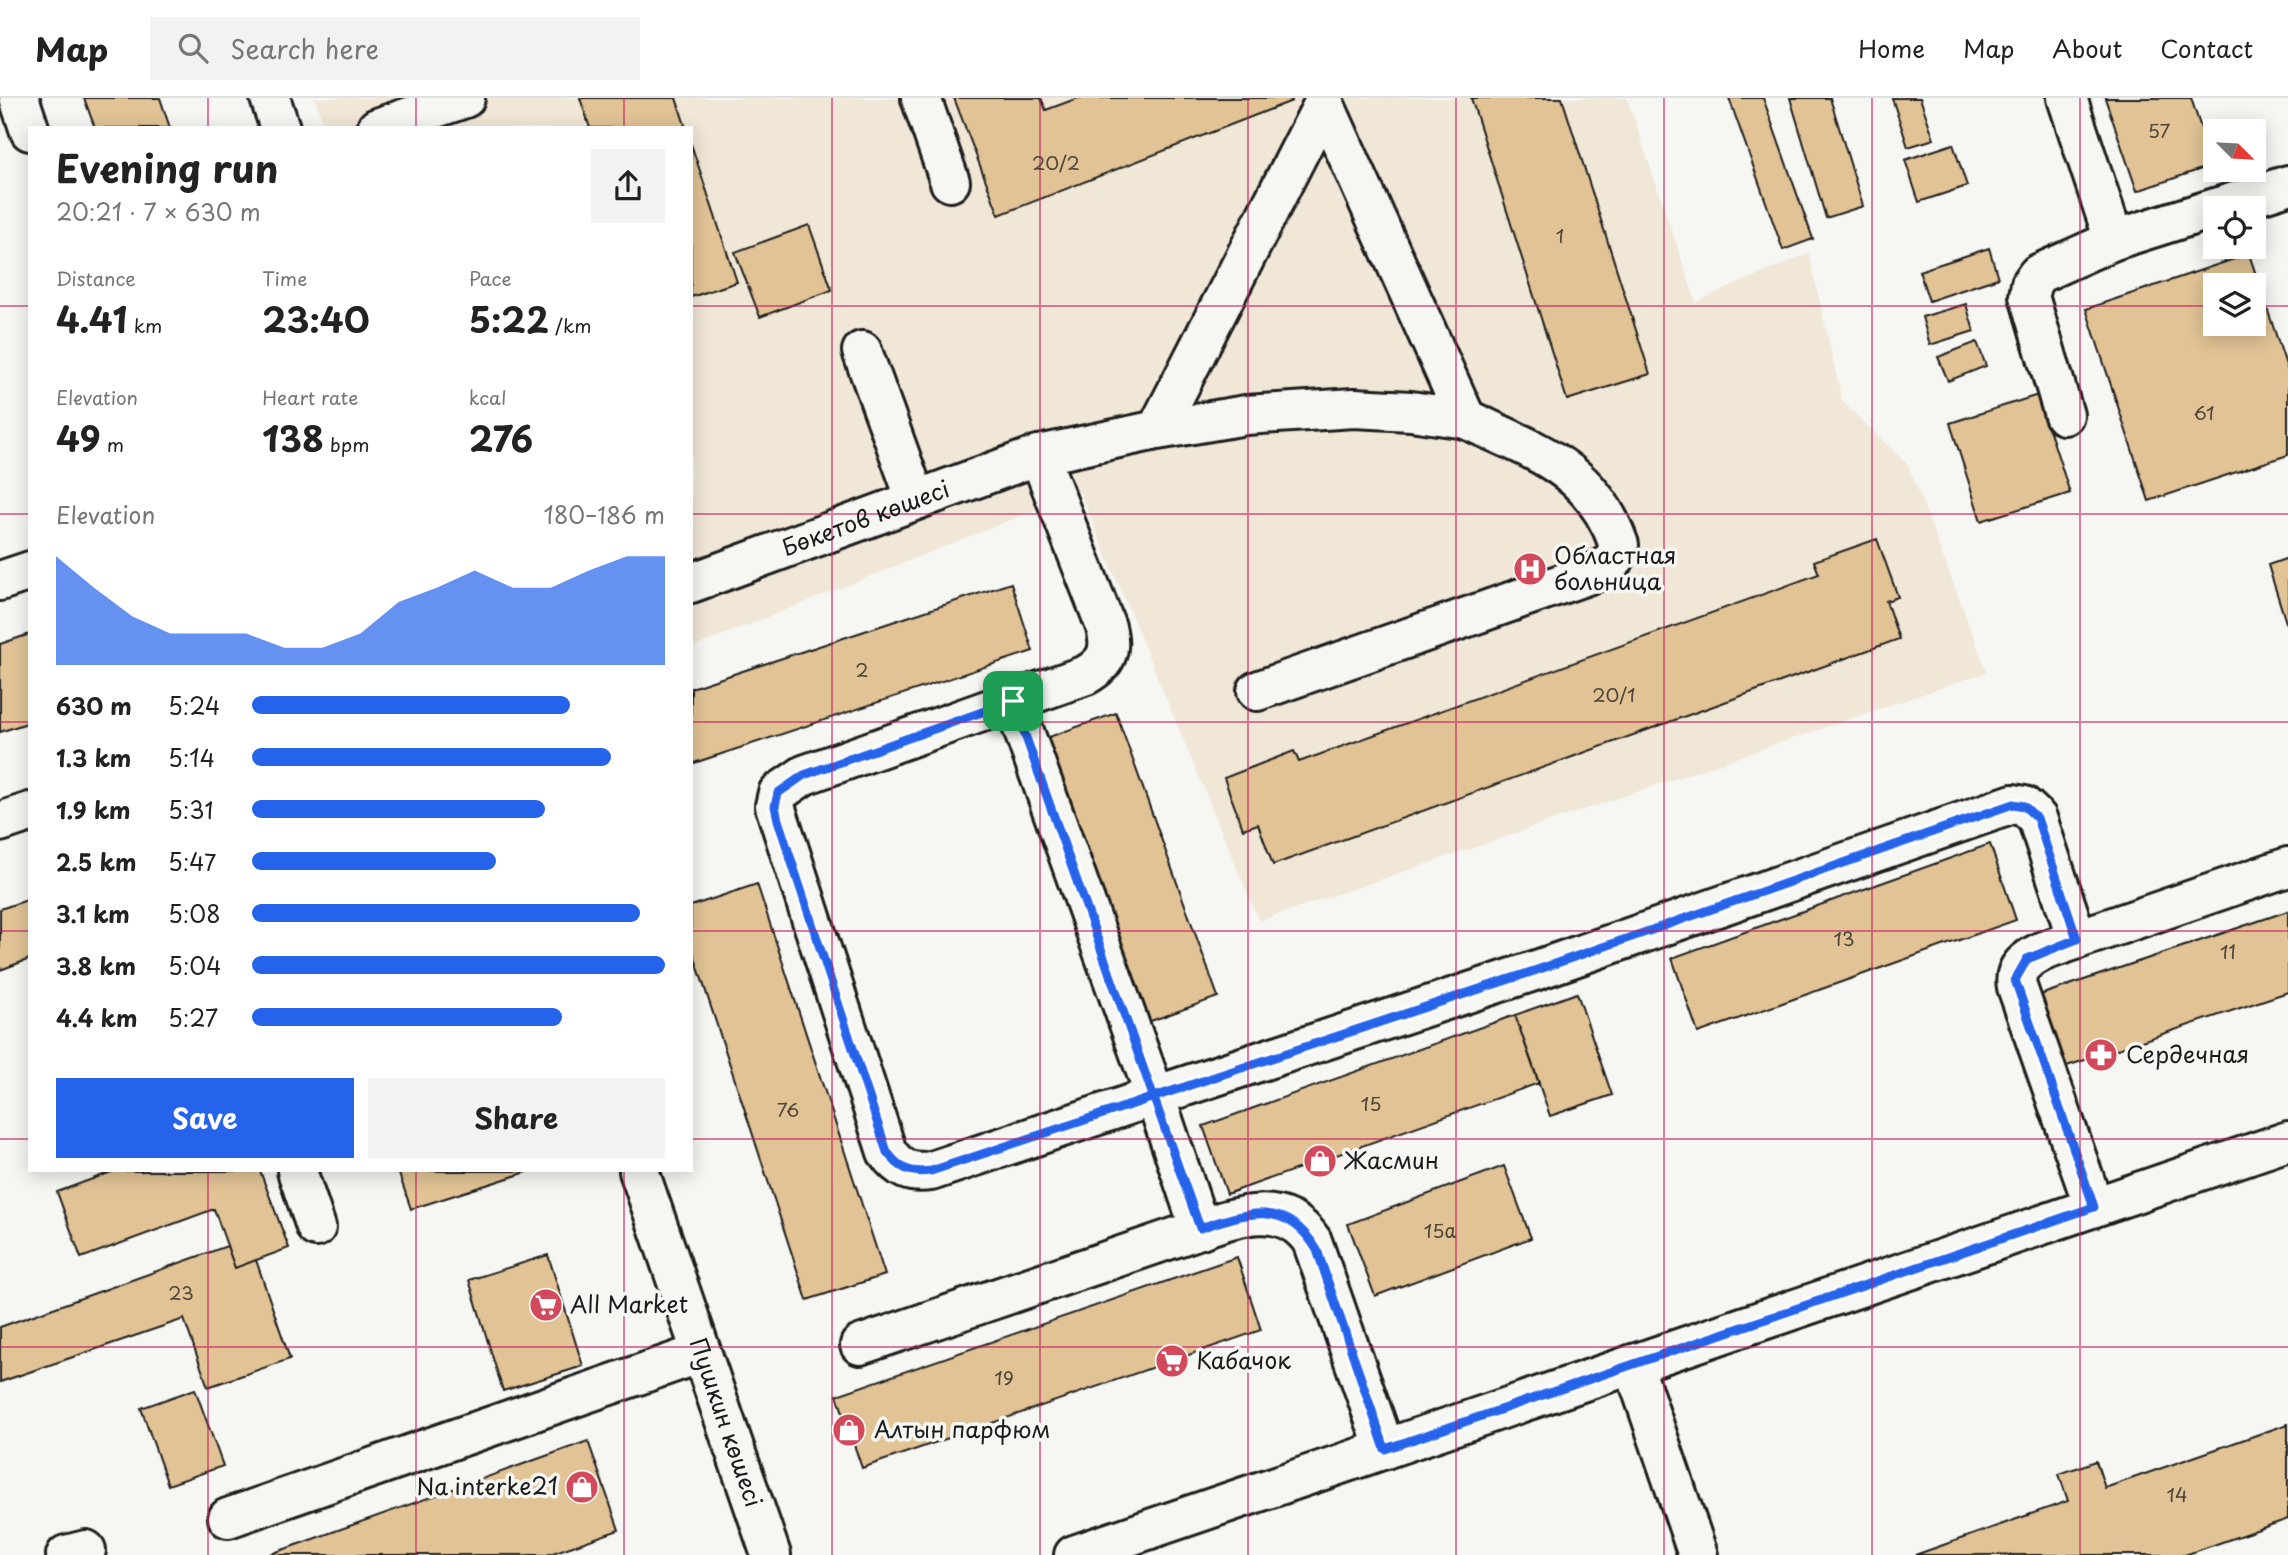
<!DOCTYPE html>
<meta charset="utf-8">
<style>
body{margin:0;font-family:"Playpen Sans",sans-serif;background:#f2f2f2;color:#222;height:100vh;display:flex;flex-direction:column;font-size:26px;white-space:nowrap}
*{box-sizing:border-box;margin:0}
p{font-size:23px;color:#767676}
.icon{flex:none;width:38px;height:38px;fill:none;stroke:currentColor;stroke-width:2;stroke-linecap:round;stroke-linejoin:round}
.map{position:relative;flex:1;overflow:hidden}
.sheet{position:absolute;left:28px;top:28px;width:665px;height:1046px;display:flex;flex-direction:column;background:#fff;border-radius:0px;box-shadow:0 4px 18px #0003}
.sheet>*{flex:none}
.needle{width:46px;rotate:114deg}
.controls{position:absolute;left:2203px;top:21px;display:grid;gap:14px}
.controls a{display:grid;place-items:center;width:63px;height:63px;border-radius:0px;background:#fff;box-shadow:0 4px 18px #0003;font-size:35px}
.pin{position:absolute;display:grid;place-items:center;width:60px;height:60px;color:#fff;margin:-30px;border-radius:14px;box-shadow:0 4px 10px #0006}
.round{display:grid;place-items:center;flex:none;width:74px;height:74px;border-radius:0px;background:#f2f2f2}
.headline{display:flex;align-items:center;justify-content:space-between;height:119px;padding:0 28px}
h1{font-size:38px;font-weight:700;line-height:52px}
.stats{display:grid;grid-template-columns:repeat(3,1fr);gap:10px;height:119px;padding:7px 28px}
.stats div{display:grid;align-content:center}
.stats b{font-size:35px;font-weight:700}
.stats small{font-size:19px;font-weight:400}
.stats p{font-size:19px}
.chart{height:196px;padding:14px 28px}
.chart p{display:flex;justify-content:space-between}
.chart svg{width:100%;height:126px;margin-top:7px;fill:#2563eb;opacity:.7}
.button{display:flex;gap:14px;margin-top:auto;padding:14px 28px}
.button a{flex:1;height:80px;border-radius:0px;background:#2563eb;color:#fff;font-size:28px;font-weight:700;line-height:80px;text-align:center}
.button a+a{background:#f2f2f2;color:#222}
ul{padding:0 28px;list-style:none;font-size:23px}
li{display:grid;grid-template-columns:112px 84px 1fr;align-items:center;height:52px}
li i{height:18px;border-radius:9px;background:#2563eb}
header{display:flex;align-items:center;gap:42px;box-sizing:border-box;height:98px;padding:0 35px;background:#fff;border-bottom:2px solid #e0e0e0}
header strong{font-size:33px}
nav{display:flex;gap:38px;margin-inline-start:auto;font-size:24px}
.search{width:490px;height:63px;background:#f2f2f2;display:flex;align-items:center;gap:18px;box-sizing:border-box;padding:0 24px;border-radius:0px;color:#767676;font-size:26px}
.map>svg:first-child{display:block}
.built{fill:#f0e7d6}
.building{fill:#e1c395;stroke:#1c1c1c;stroke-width:2;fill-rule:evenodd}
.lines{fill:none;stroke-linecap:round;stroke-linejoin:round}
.minor-casing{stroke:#1c1c1c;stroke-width:44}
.minor{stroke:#f6f6f2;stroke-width:38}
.route-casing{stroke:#fff;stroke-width:14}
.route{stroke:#2563eb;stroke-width:9}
.grid{fill:none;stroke:#c2185b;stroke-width:2;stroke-opacity:0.55}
.labels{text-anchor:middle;stroke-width:7;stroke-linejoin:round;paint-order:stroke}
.number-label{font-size:19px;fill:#4d463a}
.street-label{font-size:23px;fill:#1c1c1c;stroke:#f6f6f2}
.poi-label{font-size:23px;fill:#1c1c1c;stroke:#f6f6f2;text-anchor:start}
</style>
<header>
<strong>Map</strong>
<div class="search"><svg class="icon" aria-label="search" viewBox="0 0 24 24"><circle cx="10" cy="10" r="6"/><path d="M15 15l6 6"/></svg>Search here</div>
<nav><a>Home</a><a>Map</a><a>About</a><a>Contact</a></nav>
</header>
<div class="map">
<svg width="2288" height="1457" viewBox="0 0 2288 1457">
<rect width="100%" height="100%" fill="#f6f6f2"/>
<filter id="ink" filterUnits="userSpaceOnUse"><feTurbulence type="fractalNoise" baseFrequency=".0143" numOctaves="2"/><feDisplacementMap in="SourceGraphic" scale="14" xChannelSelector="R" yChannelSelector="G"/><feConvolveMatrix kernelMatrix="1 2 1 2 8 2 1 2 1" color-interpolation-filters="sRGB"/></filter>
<g filter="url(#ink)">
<!-- built -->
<path class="built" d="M315,0H1627L1696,204L1809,155L1842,303L1908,367L1987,574L1259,823L1080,394L691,550V30H325Z"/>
<!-- building -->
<path class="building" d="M84,0H160L170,30H95Z
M580,0H676L686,30H590Z
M954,0H1041L1046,12L1078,0H1290L1292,3L999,117Z
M1471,0H1562L1650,276L1567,302Z
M1729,0H1763L1813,141L1783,152Z
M1790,0H1830L1863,108L1826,120Z
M1892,0H1920L1934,41L1908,49Z
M2105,0H2191L2213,67L2137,93Z
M691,46L737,184L691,199Z
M1953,46L1967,88L1919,104L1905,62Z
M809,127L832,192L760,219L735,154Z
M1989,150L1998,180L1929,203L1919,173Z
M2249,156L2288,273V357L2149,403L2086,211ZM2216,187H2254V226H2216Z
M1966,206L1974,233L1930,247L1922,219Z
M1977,244L1986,268L1948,283L1938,259Z
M2038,297L2070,395L1981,423L1950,325Z
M1877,441L1898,499L1886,503L1899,541L1273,767L1258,726L1243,731L1224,680L1294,653L1299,664L1819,476L1814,463Z
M2288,460V531L2268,467Z
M1011,485L1033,553L691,666V590Z
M30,536V624L0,634V546Z
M1116,615L1218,899L1148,924L1046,640Z
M1990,746L2016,822L1698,935L1672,860Z
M757,786L885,1177L807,1202L691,848V808Z
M30,801V861L0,872V811Z
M2288,813V894L2061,970L2037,898Z
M1577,895L1612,997L1550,1018L1515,917Z
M1515,917L1539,985L1227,1096L1203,1028Z
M1504,1068L1531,1140L1375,1198L1348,1126Z
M114,1073H260L289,1150L235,1170L214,1111L81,1160L57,1094Z
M398,1073H530L411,1111Z
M227,1148L235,1170L256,1162L290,1261L208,1289L184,1221L0,1284V1229Z
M548,1157L583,1268L503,1293L469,1182Z
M1237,1159L1261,1232L862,1370L837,1297Z
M195,1291L223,1368L168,1387L141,1310Z
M2288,1326V1421L2185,1457H1915L2068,1403L2059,1376L2096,1363L2105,1390Z
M588,1343L619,1432L547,1457H268Z"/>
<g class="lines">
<defs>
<g id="minor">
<path d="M19,0L30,33"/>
<path d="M270,0L280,30"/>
<path d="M921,0L950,84"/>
<path d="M2067,0L2114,142"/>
<path d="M377,30L465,0"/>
<path d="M862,253L916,402"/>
<path d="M2064,317L2029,198L2031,186L2038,176L2114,142L2288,87"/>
<path d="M0,483L30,473"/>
<path id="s1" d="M691,485L1039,357L1157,332L1246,317L1354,310L1411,313L1466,321L1324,5L1157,332"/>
<path d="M1257,593L1601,472L1614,462L1619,447C1592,369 1534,353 1466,321"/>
<path d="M1013,603L1155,998L931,1073C910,1076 899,1071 887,1054L775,708L778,695L804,677L1086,577C1107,565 1112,552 1106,529L1039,357"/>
<path d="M0,724L30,714"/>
<path d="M297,1073L316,1129"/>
<path id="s2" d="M639,1073L771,1457"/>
<path d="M2094,1109L2017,889C2013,869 2027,861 2043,853L2288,769"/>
<path d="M860,1247L1200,1131"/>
<path d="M1633,1266L1698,1457"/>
<path d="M1385,1351L1312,1143C1284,1102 1239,1117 1200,1131L1155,998L1534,873L2013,706L2024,708L2037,720L2077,841"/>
<path d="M228,1420L701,1255"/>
<path d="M66,1457L86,1452"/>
<path d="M1074,1457L2288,1043"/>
</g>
</defs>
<!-- minor casing -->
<use href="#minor" class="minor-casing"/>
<!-- minor -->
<use href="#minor" class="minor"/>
</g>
</g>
<g class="lines" filter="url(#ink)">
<defs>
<path id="route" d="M1013,603L1200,1130C1247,1114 1287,1101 1317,1152L1385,1351L2094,1109L2015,882L2027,861L2077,841L2037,720L2024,708L2013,706L1534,873L931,1073C910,1076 900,1071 887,1054L778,722L775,708L778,695L804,677L1013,603"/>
</defs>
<!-- route casing -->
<use href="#route" class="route-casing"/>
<!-- route -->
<use href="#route" class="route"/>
</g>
<!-- grid -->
<path class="grid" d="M208,0V30M416,0V30M624,0V30M832,0V1457M1040,0V1457M1248,0V1457M1456,0V1457M1664,0V1457M1872,0V1457M2080,0V1457M0,208H30M691,208H2216M2254,208H2288M0,416H30M691,416H2288M0,624H30M691,624H2288M0,833H30M691,833H2288M0,1041H30M691,1041H2288M208,1073V1457M416,1073V1457M624,1073V1457M0,1249H2288"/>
<!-- icons -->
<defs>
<symbol id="hospital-disc" viewBox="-11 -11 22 22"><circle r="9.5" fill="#d1495b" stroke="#f6f6f2"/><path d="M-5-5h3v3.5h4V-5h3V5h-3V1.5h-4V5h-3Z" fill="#fff"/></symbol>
<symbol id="pharmacy-disc" viewBox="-11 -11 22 22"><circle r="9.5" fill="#d1495b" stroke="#f6f6f2"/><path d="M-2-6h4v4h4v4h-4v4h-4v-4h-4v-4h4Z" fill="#fff"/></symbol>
<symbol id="shop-disc" viewBox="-11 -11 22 22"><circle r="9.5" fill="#d1495b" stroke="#f6f6f2"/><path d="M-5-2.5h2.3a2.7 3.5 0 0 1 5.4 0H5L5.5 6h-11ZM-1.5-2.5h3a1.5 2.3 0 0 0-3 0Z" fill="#fff"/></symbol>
<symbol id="supermarket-disc" viewBox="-11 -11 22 22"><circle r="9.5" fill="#d1495b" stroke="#f6f6f2"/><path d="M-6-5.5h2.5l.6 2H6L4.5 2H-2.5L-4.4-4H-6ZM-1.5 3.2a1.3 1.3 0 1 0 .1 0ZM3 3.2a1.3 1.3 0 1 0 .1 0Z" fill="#fff"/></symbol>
</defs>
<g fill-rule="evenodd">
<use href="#hospital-disc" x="1511" y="452" width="38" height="38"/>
<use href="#pharmacy-disc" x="2082" y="938" width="38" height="38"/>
<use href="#shop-disc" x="1301" y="1044" width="38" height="38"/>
<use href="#supermarket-disc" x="527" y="1188" width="38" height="38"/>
<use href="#supermarket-disc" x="1153" y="1244" width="38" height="38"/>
<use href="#shop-disc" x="830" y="1313" width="38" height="38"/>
<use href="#shop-disc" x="563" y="1370" width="38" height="38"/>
</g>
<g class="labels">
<!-- number labels -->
<g class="number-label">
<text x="2159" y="40">57</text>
<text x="1056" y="72">20/2</text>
<text x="1560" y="145">1</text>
<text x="2204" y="322">61</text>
<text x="862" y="579">2</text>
<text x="1614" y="604">20/1</text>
<text x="1844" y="848">13</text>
<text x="2228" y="861">11</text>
<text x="1371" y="1013">15</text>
<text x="788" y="1019">76</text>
<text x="1440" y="1140">15а</text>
<text x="181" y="1202">23</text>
<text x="1004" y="1287">19</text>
<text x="2177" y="1404">14</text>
</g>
<!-- street labels -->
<g class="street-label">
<text dy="8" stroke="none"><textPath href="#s1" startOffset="186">Бөкетов көшесі</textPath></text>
<text dy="8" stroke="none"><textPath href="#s2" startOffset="266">Пушкин көшесі</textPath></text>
</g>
<!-- poi labels -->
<g class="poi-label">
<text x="1554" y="466">Областная<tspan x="1554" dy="26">больница</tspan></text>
<text x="2126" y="965">Сердечная</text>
<text x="1344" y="1071">Жасмин</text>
<text x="570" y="1215">All Market</text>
<text x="1196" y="1271">Кабачок</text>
<text x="874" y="1340">Алтын парфюм</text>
<text x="558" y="1397" text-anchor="end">Na interke21</text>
</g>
</g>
</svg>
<div class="controls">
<a><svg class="needle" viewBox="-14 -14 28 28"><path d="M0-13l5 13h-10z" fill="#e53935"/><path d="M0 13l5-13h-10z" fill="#767676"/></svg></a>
<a><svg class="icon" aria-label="locate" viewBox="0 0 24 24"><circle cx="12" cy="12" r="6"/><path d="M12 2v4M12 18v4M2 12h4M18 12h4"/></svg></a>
<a><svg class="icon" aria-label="layers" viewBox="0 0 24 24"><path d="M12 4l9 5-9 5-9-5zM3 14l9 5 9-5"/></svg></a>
</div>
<div class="pin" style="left:1013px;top:603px;background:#1e9e55"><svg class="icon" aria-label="arrive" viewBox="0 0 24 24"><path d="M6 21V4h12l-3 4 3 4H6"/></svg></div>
<section class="sheet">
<div class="headline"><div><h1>Evening run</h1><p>20:21 · 7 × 630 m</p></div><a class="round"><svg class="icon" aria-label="share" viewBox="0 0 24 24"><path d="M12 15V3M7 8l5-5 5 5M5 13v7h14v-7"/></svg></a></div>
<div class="stats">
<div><p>Distance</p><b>4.41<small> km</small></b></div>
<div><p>Time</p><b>23:40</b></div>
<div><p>Pace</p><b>5:22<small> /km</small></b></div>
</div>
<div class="stats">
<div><p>Elevation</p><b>49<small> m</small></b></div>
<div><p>Heart rate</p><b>138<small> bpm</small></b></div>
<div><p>kcal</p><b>276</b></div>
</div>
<div class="chart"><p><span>Elevation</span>180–186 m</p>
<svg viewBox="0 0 160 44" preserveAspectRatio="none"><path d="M0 44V6L10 17L20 27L30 33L40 33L50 33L60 38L70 38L80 33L90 22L100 17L110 11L120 17L130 17L140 11L150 6L160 6V44z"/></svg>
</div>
<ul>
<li><b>630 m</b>5:24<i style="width:77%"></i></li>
<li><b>1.3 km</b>5:14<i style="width:87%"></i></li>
<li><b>1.9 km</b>5:31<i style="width:71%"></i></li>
<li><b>2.5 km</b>5:47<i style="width:59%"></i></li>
<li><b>3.1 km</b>5:08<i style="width:94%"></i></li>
<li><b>3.8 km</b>5:04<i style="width:100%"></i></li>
<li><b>4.4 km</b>5:27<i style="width:75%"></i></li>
</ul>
<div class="button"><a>Save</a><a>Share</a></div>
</section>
</div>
